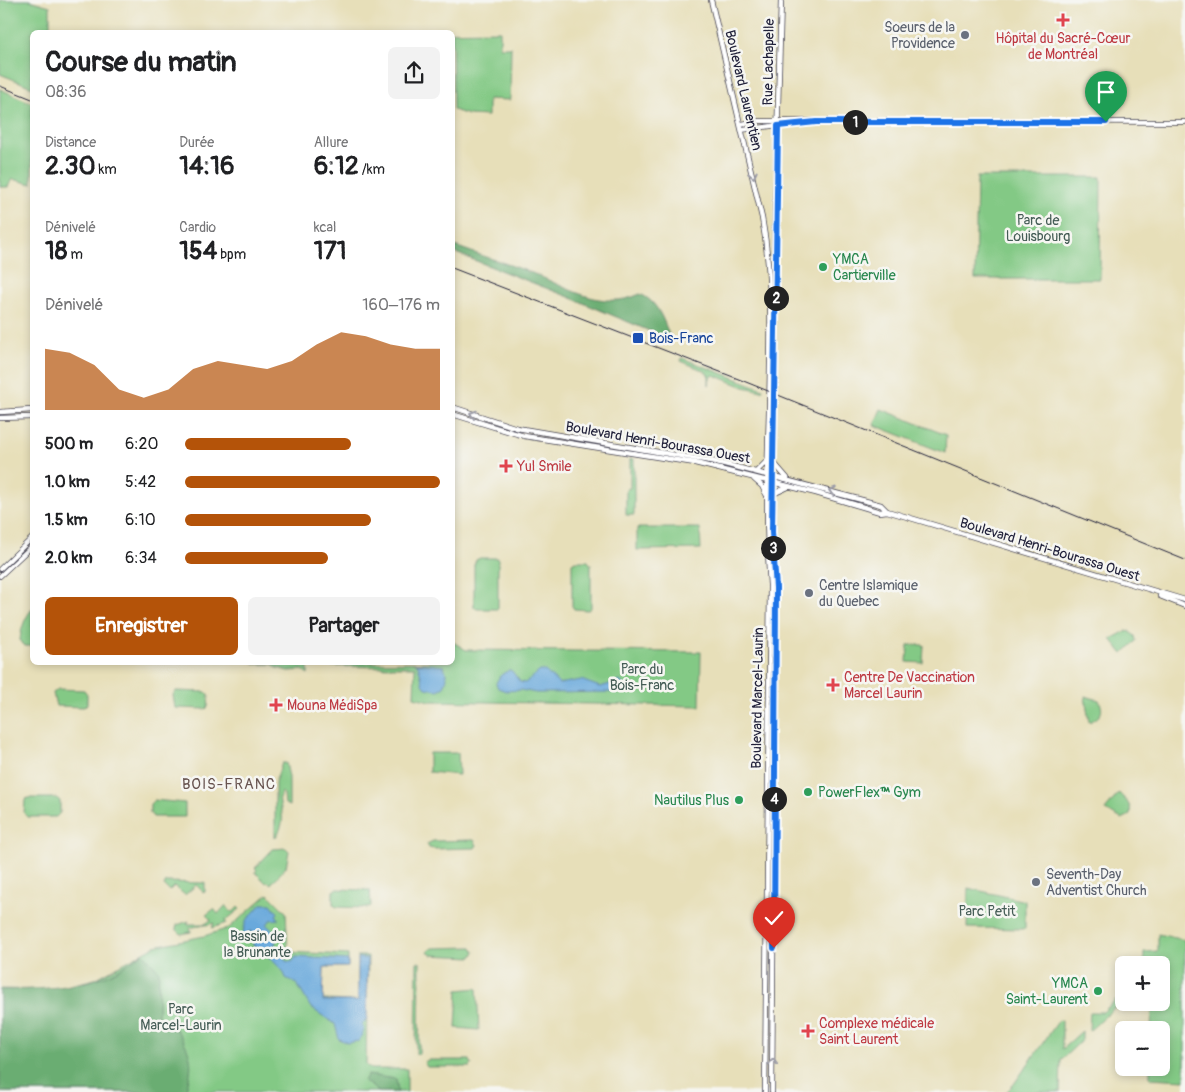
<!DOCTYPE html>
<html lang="fr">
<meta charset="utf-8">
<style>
body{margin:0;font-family:Pangolin,sans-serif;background:#f2f2f2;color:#202124;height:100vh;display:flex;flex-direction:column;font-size:19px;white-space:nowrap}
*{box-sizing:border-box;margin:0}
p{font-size:16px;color:#757577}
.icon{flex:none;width:28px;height:28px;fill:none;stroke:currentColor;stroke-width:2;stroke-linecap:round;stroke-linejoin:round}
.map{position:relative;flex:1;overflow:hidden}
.drawer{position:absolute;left:30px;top:30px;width:425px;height:635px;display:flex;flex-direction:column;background:#fff;border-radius:8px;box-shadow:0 2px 8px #0003}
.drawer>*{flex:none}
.tools{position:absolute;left:1115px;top:956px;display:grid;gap:10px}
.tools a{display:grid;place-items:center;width:55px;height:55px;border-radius:8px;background:#fff;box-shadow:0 2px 8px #0003;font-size:25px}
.pin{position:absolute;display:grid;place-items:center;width:42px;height:42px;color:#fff;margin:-51px -21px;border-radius:50% 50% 50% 0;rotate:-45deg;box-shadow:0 0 5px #0007}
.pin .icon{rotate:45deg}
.km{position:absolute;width:25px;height:25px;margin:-12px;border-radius:50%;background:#222;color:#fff;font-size:14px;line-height:25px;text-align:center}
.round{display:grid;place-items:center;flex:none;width:52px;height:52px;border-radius:8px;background:#f2f2f2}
.overview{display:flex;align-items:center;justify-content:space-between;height:85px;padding:0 15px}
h1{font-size:28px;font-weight:800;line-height:38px}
.metrics{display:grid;grid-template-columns:repeat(3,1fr);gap:8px;height:85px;padding:5px 15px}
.metrics div{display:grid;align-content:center}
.metrics b{font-size:25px;font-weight:800}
.metrics small{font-size:14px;font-weight:400}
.metrics p{font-size:14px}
.chart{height:140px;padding:10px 15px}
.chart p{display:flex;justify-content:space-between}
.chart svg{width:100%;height:90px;margin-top:5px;fill:#b45309;opacity:.7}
.cta{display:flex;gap:10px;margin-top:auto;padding:10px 15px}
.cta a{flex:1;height:58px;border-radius:8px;background:#b45309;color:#fff;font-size:20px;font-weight:800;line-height:58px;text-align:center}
.cta a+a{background:#f2f2f2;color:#202124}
ul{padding:0 15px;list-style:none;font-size:16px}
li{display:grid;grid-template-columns:80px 60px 1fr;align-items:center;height:38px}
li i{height:12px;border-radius:6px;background:#b45309}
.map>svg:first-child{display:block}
.green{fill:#83c985;stroke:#527660}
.forest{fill:#6aad72;stroke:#466856}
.water{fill:#69a9dc;stroke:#46668c}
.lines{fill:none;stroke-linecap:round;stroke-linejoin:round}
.secondary-casing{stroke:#403e4e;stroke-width:5.5}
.primary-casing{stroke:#403e4e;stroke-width:6}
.secondary{stroke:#fff;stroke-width:4}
.primary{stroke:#fff;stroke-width:4.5}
.tram{stroke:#22223b;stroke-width:1}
.oneway{stroke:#9c9ca7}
.route-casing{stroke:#fff;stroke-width:10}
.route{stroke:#1a73e8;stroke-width:6}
.health-dot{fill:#e0444e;stroke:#f6f6f2;stroke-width:2}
.worship-dot{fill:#6b7280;stroke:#f6f6f2;stroke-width:2}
.leisure-dot{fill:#2e9e5b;stroke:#f6f6f2;stroke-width:2}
.transit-dot{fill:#1a4fb4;stroke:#f6f6f2;stroke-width:2}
.labels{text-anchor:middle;stroke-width:5;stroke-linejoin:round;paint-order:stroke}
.worship-label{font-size:14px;fill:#5b616d;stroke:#f6f6f2;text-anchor:start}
.health-label{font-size:14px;fill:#be3a42;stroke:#f6f6f2;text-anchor:start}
.street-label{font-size:14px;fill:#22223b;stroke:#f6f6f2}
.park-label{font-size:14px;fill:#445c55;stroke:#f6f6f2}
.leisure-label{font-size:14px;fill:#27864d;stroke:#f6f6f2;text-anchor:start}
.transit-label{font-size:14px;fill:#164399;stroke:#f6f6f2;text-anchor:start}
.neighbourhood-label{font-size:15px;letter-spacing:1px;fill:#685450;stroke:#f6f6f2}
</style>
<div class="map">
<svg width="1185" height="1092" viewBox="0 0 1185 1092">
<rect width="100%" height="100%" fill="#f6f6f2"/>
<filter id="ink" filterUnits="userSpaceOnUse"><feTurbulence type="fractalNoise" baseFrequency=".02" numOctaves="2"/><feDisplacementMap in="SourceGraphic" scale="10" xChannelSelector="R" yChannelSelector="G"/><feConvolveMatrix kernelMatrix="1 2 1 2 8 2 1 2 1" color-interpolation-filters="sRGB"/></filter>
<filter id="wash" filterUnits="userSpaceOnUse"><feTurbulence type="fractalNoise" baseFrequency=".0096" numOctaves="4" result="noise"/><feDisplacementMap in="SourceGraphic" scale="20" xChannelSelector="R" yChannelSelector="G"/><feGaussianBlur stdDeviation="1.12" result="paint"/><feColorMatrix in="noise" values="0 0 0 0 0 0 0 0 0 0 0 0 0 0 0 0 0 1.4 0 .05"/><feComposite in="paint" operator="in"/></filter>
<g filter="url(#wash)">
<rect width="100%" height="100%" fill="#e7dfb9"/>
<!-- green -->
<path class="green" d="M0,0H29L50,6V32H32V87L0,74Z
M500,31V47H511L510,100L488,99V116L468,115L453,110L452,32H423Z
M0,89L32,103V184L12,179L8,187H0Z
M977,177H1101L1100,279H975Z
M682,358L763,389L762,391L744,387L714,375L710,378L709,385V376L705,371L681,361Z
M881,409L946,435L945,453L874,425Z
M630,459H634V515H626V489L630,488Z
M637,528H700L701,549L637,550Z
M480,558H498V609H477L474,607V565L476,560Z
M575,561H588L591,565V608L588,610L574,609L572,606V563Z
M32,609V646H25L20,641C21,629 24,619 32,609Z
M1128,630L1135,636L1136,641L1123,654L1111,639Z
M453,642L466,650L701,652L700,706L430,701L414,697L415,667L308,666V674L303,670L288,671L275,667L273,664H253L452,662Z
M908,645H924L923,663L907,662Z
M58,689L84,690L87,694V704L84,707L56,706L53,693Z
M176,691L206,692L209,695L208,707L206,709L175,708L173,695Z
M1085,696L1099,700C1105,713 1100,717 1089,722Z
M429,753H458L459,775L429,772Z
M282,763H286L289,777V806L285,804L284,794L281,792C275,805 291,817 275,838V782Z
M1119,793C1125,800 1132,804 1130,815L1122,819L1105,810Z
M27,798H57L60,801V813L56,817H27L24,813L25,800Z
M154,800L185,803V817H153L150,813V804Z
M474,840L477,845L475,848L434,849L429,848L427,844L433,841Z
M286,848L289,851L286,867L271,884L268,882L266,883L255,872L257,870L255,868L273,849Z
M166,882L205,883V892L204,893L196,885L185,895L174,886L169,891L164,886Z
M968,888L1025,901V929L967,928Z
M336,889L370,890L371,906L367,908L336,907L333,904V891Z
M268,894L286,912L288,952L348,955V967H324L323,1000L358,1001V956H368L366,1065L372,1069H407V1092H0V989L49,990L95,979L155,946L204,936L229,928Z
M226,905L230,911L233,912L238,907L240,909L225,921L227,923L212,928L214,923C206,926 199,925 190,928L191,932L181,934L176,929L177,925L189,921L187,924H205L211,920L206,915L214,909L218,914Z
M1158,934L1185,940V1080L1150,1078V1068H1161V1030H1151L1152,1006L1147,1003L1161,1002V965H1144V952L1158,951Z
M472,947L475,952L472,957L431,955L428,951L432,948Z
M417,962H420L419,1054H416Z
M477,988L479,1030L456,1028L458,990Z
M1124,992V999L1089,1031L1090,1012H1103Z
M1059,1020L1062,1021V1049L1082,1031V1040L1061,1060L1060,1092H1006L1014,1084Z
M428,1060H470L472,1065L470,1067H427L424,1062Z"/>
<!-- forest -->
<path class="forest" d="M452,245C479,255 506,263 532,273C567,287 602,312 640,294C659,302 664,322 671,340L569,297L453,252Z
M143,953L159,971L158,1025L177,1030C193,1055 194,1065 185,1092H0V990C38,989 74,989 110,974C121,969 132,960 143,953Z
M368,1075L396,1079L398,1092H379L364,1081Z"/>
<!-- water -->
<path class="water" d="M415,663L444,666L447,678L444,687L438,690L426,688L423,684L418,665Z
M509,670L512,671L520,682L525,683L540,671H545L559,684L581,680L600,687L620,681L626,688L621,692L536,693L521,690L506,691L498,688L496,683L500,676Z
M261,904H271L278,913L276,915L279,919L270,920L267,925L277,935L274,948L283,955L286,961L292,962L296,957L348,960V967H324L323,1001H358V958H367V1019L362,1025L364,1030L359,1041L347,1043L339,1039L335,1024L311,1008L297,984L286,978L283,971L264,952L253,945L251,931L247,933V939L243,932L246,921Z"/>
</g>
<g filter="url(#ink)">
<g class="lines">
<defs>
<path id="secondary" d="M741,124L758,121L1185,122
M742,130L794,123
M0,569L32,538
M0,576L32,546"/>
<path id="primary" d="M711,0L762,218C771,267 771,316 770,365C769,439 764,512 770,585L765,1092
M452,407L517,428L717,462L881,505L887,511L1185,600
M0,412L32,410
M452,414L524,436L695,463L816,493L880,512L887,511
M0,418L32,417
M774,463L787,478
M757,471L768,460
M754,479L762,486L766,494
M773,494L788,487
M1160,596L1185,606
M772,1092L776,588L772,532L775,213L781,0"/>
</defs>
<!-- secondary casing -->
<use href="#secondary" class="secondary-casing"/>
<!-- primary casing -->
<use href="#primary" class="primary-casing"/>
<!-- secondary -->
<use href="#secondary" class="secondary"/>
<!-- primary -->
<use href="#primary" class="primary"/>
<!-- tram -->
<path class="tram" d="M0,86L32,99
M452,268L741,380L1185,560"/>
</g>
<!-- one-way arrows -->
<defs><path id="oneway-chevron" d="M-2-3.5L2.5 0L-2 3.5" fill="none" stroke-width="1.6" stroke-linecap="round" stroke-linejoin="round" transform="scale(1.25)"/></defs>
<g class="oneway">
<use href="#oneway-chevron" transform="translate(753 175) rotate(77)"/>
<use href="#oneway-chevron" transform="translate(473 414) rotate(-161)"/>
<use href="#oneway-chevron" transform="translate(832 491) rotate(-164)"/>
<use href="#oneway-chevron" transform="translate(773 1062) rotate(-89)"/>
</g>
</g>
<g class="lines" filter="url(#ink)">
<defs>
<path id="route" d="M774,948L776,588L772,532L778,126L816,122H1106"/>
</defs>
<!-- route casing -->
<use href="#route" class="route-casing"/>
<!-- route -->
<use href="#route" class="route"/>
</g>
<!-- markers -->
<g class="health-dot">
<path d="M1060.5 12.5h5v5h5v5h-5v5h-5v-5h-5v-5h5z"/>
<path d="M503.5 458.5h5v5h5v5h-5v5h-5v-5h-5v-5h5z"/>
<path d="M830.5 677.5h5v5h5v5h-5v5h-5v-5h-5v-5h5z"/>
<path d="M273.5 697.5h5v5h5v5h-5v5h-5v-5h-5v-5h5z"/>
<path d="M805.5 1023.5h5v5h5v5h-5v5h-5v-5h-5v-5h5z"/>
</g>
<g class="worship-dot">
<circle cx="965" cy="35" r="5"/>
<circle cx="809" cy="593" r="5"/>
<circle cx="1036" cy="882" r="5"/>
</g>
<g class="leisure-dot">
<circle cx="823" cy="267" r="5"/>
<circle cx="808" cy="792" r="5"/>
<circle cx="739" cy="800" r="5"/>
<circle cx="1098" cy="991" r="5"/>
</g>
<rect class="transit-dot" x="632" y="332" width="12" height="12" rx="2.5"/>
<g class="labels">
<!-- worship labels -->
<g class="worship-label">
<text x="955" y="32" text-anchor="end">Soeurs de la<tspan x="955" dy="16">Providence</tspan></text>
<text x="819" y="590">Centre Islamique<tspan x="819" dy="16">du Quebec</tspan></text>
<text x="1046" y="879">Seventh-Day<tspan x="1046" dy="16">Adventist Church</tspan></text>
</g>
<!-- health labels -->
<g class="health-label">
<text x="1063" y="43" text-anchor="middle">Hôpital du Sacré-Cœur<tspan x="1063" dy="16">de Montréal</tspan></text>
<text x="517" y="471">Yul Smile</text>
<text x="844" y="682">Centre De Vaccination<tspan x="844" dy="16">Marcel Laurin</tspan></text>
<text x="287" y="710">Mouna MédiSpa</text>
<text x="819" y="1028">Complexe médicale<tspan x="819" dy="16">Saint Laurent</tspan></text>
</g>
<!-- street labels -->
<g class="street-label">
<text transform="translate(768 62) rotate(-89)" y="5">Rue Lachapelle</text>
<text transform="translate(744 90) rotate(77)" y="5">Boulevard Laurentien</text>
<text transform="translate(658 442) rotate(10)" y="5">Boulevard Henri-Bourassa Ouest</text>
<text transform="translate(1050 549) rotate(17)" y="5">Boulevard Henri-Bourassa Ouest</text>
<text transform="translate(757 698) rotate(-89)" y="5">Boulevard Marcel-Laurin</text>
</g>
<!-- park labels -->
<g class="park-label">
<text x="1038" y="225">Parc de<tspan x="1038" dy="16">Louisbourg</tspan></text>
<text x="642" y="674">Parc du<tspan x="642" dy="16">Bois-Franc</tspan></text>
<text x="987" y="916">Parc Petit</text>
<text x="257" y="941">Bassin de<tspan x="257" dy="16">la Brunante</tspan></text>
<text x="181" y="1014">Parc<tspan x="181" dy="16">Marcel-Laurin</tspan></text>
</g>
<!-- leisure labels -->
<g class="leisure-label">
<text x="833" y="264">YMCA<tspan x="833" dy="16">Cartierville</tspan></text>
<text x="818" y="797">PowerFlex™ Gym</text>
<text x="729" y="805" text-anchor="end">Nautilus Plus</text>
<text x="1088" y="988" text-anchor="end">YMCA<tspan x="1088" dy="16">Saint-Laurent</tspan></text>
</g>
<!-- transit labels -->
<g class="transit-label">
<text x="649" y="343">Bois-Franc</text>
</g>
<!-- neighbourhood labels -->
<g class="neighbourhood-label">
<text x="229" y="789">BOIS-FRANC</text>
</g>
</g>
</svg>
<div class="tools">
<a>+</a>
<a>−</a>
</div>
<div class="pin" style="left:1106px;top:122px;background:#1e9e55"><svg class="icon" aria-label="arrive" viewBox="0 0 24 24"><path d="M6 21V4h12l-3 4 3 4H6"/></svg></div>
<div class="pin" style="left:774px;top:948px;background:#d93025"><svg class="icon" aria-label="check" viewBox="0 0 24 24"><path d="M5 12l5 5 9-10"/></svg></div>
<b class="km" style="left:855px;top:122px">1</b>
<b class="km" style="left:776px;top:298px">2</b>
<b class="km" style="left:773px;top:548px">3</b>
<b class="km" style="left:774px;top:799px">4</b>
<section class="drawer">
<div class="overview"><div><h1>Course du matin</h1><p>08:36</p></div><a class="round"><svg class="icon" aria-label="share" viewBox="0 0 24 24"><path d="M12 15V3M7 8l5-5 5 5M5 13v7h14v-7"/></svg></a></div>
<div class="metrics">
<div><p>Distance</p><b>2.30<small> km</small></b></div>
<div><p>Durée</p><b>14:16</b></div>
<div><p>Allure</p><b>6:12<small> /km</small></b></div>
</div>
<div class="metrics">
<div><p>Dénivelé</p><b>18<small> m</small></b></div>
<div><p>Cardio</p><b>154<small> bpm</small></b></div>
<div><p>kcal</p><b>171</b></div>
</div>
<div class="chart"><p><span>Dénivelé</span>160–176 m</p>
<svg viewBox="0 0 160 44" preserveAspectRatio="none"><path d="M0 44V14L10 16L20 22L30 34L40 38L50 34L60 24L70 20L80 22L90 24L100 20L110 12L120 6L130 8L140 12L150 14L160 14V44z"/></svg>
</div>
<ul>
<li><b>500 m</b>6:20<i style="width:65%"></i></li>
<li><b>1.0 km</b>5:42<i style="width:100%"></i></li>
<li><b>1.5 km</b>6:10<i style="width:73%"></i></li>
<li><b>2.0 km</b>6:34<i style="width:56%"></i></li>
</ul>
<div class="cta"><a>Enregistrer</a><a>Partager</a></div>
</section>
</div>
